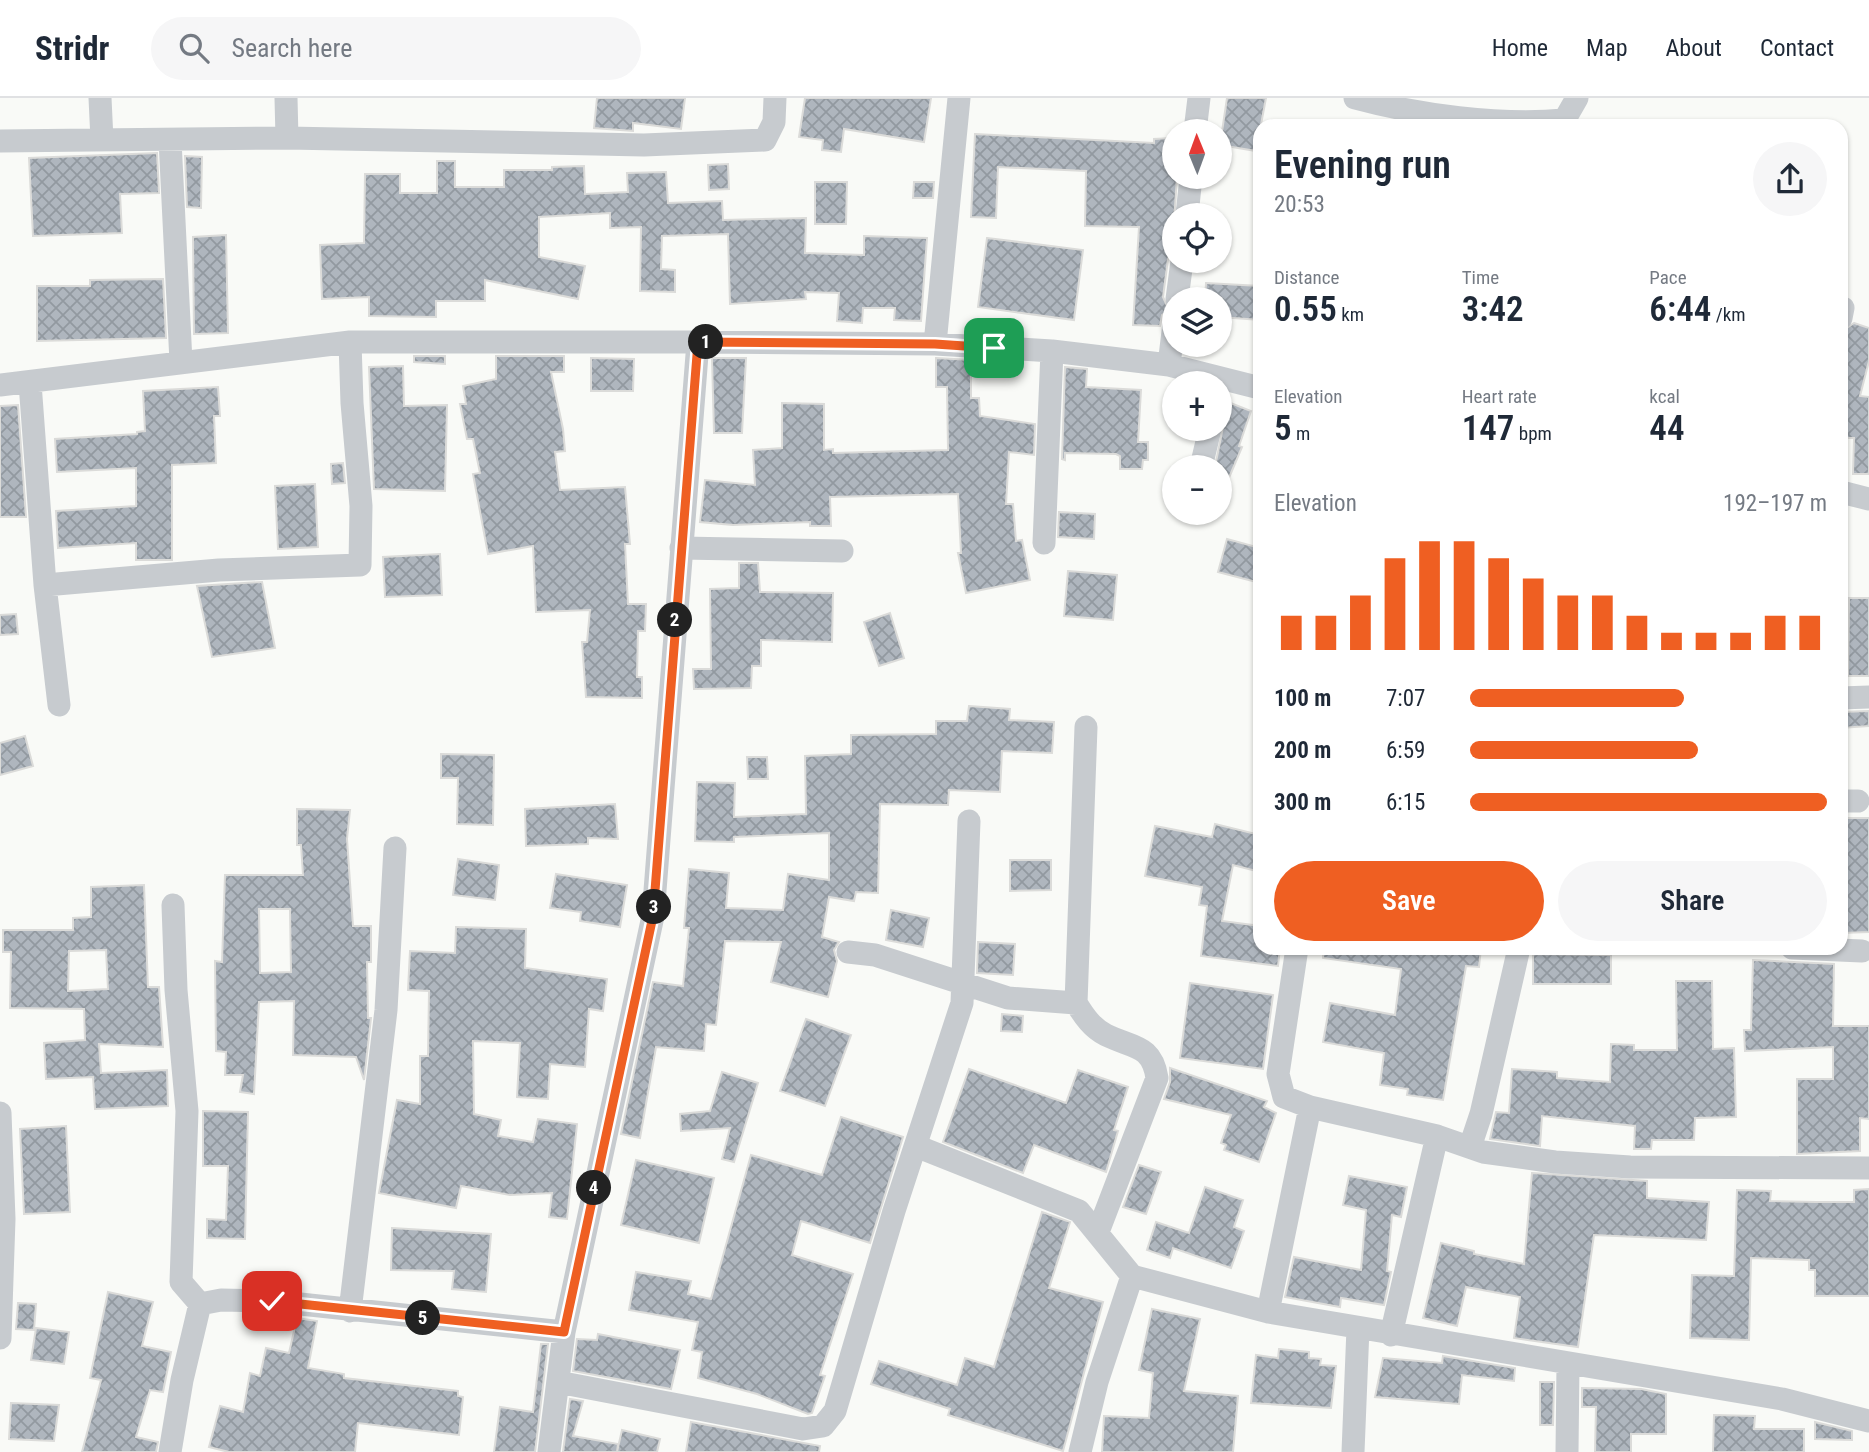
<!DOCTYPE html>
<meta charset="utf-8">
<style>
body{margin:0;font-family:"Roboto Condensed",sans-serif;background:#f6f6f7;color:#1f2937;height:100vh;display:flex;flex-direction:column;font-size:26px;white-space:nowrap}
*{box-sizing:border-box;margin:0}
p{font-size:23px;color:#747a83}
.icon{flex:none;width:38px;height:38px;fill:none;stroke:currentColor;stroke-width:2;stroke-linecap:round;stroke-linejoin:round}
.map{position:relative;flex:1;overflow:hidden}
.details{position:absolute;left:1253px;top:21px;width:595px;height:836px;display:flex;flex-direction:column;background:#fff;border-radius:21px;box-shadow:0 2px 5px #0004}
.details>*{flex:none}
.needle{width:46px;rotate:359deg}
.tools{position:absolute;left:1162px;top:21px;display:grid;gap:14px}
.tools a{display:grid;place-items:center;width:70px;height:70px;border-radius:50%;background:#fff;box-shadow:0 2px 5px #0004;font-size:35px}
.pin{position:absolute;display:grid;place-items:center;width:60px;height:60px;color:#fff;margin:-30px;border-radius:14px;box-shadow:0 4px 10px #0006}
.km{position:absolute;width:35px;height:35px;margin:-18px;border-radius:50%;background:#222;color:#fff;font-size:19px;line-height:35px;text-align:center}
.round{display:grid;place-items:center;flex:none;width:74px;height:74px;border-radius:37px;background:#f6f6f7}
.overview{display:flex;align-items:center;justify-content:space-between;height:119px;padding:0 21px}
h1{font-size:38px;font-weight:600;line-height:52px}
.figures{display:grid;grid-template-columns:repeat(3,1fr);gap:10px;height:119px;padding:7px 21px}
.figures div{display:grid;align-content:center}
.figures b{font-size:35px;font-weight:600}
.figures small{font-size:19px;font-weight:400}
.figures p{font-size:19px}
.chart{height:196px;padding:14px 21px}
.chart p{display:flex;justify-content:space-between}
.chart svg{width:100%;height:126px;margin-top:7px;stroke:#ef5f22;stroke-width:6}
.cta{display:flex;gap:14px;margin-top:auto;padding:14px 21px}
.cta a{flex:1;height:80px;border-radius:42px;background:#ef5f22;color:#fff;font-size:28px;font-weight:600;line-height:80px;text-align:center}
.cta a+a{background:#f6f6f7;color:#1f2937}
ul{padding:0 21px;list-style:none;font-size:23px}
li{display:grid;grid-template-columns:112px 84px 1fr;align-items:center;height:52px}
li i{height:18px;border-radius:9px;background:#ef5f22}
header{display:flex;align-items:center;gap:42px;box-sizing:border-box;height:98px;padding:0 35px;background:#fff;border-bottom:2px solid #e0e1e3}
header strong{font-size:33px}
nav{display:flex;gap:38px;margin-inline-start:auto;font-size:24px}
.search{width:490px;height:63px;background:#f6f6f7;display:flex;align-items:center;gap:18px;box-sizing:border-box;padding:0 24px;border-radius:38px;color:#747a83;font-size:26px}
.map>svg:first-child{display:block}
.building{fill:url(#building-cross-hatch);stroke:#dbdbd9;stroke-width:2;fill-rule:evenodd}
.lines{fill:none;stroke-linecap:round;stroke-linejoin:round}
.minor{stroke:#c7cbcf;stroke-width:23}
.route-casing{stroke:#fff;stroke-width:14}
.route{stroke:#ef5f22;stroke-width:9}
</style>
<header>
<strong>Stridr</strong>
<div class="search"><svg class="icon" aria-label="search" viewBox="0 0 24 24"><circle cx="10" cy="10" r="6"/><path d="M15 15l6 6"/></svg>Search here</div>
<nav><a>Home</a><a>Map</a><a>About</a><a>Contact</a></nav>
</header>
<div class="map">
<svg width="1869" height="1354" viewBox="0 0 1869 1354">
<defs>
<pattern id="building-cross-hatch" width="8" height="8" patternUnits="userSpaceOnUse" patternTransform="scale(1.75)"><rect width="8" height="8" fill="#afb6be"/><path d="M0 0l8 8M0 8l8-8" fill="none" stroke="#9299a0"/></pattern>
</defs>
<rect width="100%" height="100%" fill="#f9faf7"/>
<!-- building -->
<path class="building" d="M597,0H685L681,31L633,25V33L594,30Z
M805,0H931L924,44L844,31L841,54L822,52L823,42L799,39Z
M1227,0H1266L1256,53L1220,47Z
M975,36L1154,45V41L1171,40L1177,79L1172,153L1168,161L1163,199L1169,212L1162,217L1160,228L1133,227L1139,129L1085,128L1086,73L998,69L996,120L971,119Z
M157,55L159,95L120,96L122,135L33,138L29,60Z
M185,58L202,59L201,110L187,109Z
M437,63H455V89H504V72H552V69L584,68L585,96L628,94L627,75L666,74L668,105L722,103L723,122L806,120L805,155L864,157V138L927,140L921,223L894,222L895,210H863L862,225L837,223L839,195L805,194L806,201L730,206L728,136L662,138L661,171L675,172V194L640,193L641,129L610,130V115L539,119V159L585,168L578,201L485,182V203H436V219L369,218V199L322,201L320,147L364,145L365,76H400V95H437Z
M728,66L729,91L709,92L708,67Z
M815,84H847L846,126H815Z
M914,84H934L933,100H913Z
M226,137L228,235L194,236L193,139Z
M987,140L1083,152L1074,222L978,209Z
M163,181L166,240L37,243V188H90V182Z
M1206,185L1260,188V222L1220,219V201H1205Z
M1854,225L1869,230V263L1860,298L1869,299V376H1853L1854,340H1841V234Z
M414,258H445V266L414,264Z
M496,258H564V274H551L563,331L565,353L555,354L560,392L625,389L630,446H625L628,506H646L645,533H638L637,579H642V600L586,599L582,544H587L590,512L536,514L533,448L488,456L473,376L480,375L473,341H467L460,306H466L463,288L496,281Z
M591,260L634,261L633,293H591Z
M712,260H746L742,335H714Z
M936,260L971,262V300H979L980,318L1035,326L1034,357L1009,354L1006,406H1013L1016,443L1022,442L1030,482L966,495L958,455H961L958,396L830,399L831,428H810V424L733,427L700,424L705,382L755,387L753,352L782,350V305L824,306V352L833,351V355L948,352L947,289H936Z
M403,268L404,308L447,307L445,393L374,391L369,269Z
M1065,269L1087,271L1086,289L1141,292L1138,344H1148V362H1143L1142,371H1120V358L1116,356L1065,355V362L1062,361Z
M218,289L220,318H214L216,365L172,367V462H136V445L58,450L56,413L136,408V370L57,374L55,341L137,336V334L145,333L143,293Z
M1228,304L1251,313L1239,348L1242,349L1220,401V369H1215Z
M18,307L26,419H0V308Z
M343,365L345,385L332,386L331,366Z
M315,386L318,449L278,451L275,388Z
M1059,414L1095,416L1094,441L1058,439Z
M1227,441L1260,450V485L1218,474Z
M440,456L442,497L385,499L383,459Z
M739,465H758L760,494L833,495L832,544L761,542V568H752L751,590L694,591L693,571H711L710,491L739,490Z
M1068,473L1117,477L1113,522L1064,518Z
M262,484L275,550L212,559L197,488Z
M1849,500H1869V578H1848Z
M890,515L904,560L879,568L864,524Z
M16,516L18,536L0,537V517Z
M969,608L1010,611L1009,622L1054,624L1052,655L1002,653L1000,694L949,692L948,707L880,706L878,795L856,794L854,803L829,799L822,839L839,844L834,852L837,863L828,899L771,884L781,844L725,843L716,927L706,926L704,953L656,949L640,1040L621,1036L653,884L683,888L689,830H684L689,771L729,775L726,810L783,812L788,776L829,782V735L734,739V744L695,743L697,684L735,685L734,719L806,716L805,658L851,656V637L936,636V623H967Z
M1869,613V628L1841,630V614Z
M25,638L33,668L0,677V645Z
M441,656L494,657L493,727L457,726L458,680H441Z
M747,659H767L768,681H748Z
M615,706L618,741L588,740V746L526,748L525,711Z
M297,711L350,712L347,741L353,828H371V864H367L368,920H371L364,982L356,959L293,957L294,903L259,904L254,996L240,994L243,977H225L226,954L216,953L215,863L222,864L225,777H303L301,747H297ZM259,811H290L291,874L260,875Z
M1846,720H1869V834L1841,835V747H1846Z
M1215,726L1260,737V774L1233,767L1222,823L1260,828V850H1280L1278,868L1201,858L1207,808L1199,807L1202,789L1145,778L1155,728L1212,739Z
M458,761L499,767L495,802L453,797Z
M1010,762H1051V792L1010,793Z
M556,776L627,787L620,829L580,823L581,814L550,810Z
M144,787L148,889H159L163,949L99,946L101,975L167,972L168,1008L95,1011L93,979L46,981L44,945L85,942L84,911L10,910L11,854H3V832H73V820L91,819V789ZM106,852L108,891L68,893L69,853Z
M891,812L929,820L923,849L886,842Z
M456,829L526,831L525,870L607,881L603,913L589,911L585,969L550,966L548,1001L517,999L520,945L473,943L474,1016L501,1022L498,1038L533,1044L538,1021L577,1026L567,1121L549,1119L552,1095L510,1097L461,1088L456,1110L379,1095L397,1002L420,1006V958H428L429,893L408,892L410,853L455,855Z
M978,844L1015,846L1013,877L977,875Z
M1323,850H1481L1479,869L1466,868L1443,1002L1407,997L1408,991L1380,987L1384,955L1323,944L1330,905L1395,917L1401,871L1323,860Z
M1533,856L1611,857V886H1533Z
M1753,862L1834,866L1833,928H1869V1021L1860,1020V1053L1797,1056V981H1833V949L1745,953L1744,932H1751Z
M1676,883H1712L1713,951L1734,950L1736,1019L1695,1020L1694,1042H1652L1651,1051H1634L1635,1028L1542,1018L1540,1048L1490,1041L1496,1014L1509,1015L1512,971L1557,974V980L1610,984L1611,946L1634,947V952H1677Z
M1190,885L1273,897L1263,971L1180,960Z
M1002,916L1023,918L1022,934L1001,933Z
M806,921L851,937L825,1008L780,993Z
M1170,970L1267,1003L1264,1009L1276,1015L1259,1064L1224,1052L1226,1047L1221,1045L1231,1017L1164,1001L1170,984Z
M969,971L1066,1005L1078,972L1128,989L1114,1032L1118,1033L1106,1074L1034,1047L1023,1075L943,1044Z
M722,974L758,985L734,1064L722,1061L730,1030L681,1033L680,1016L710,1013Z
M203,1013L248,1014L245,1141L207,1140V1121L226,1122L228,1068H203Z
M841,1019L903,1039L870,1145L801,1123L792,1157L853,1176L820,1277L825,1278L812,1315L808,1316L757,1296L698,1280L702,1254L692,1252L698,1224L629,1212L636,1174L691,1183L688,1196L711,1201L751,1057L822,1077Z
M66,1028L70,1114L24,1116L20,1031Z
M636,1062L714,1080L699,1145L621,1127Z
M1139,1067L1161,1074L1146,1116L1123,1109Z
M1532,1075L1647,1083V1100L1709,1104L1706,1142L1594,1137L1578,1249L1514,1240L1520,1199L1466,1189L1457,1228L1423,1220L1441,1145L1474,1153V1156L1524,1166Z
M1349,1078L1407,1089L1401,1119L1392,1117L1387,1173L1391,1174L1384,1207L1341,1200L1340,1209L1285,1199L1294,1159L1361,1172L1366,1112L1343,1107Z
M1205,1089L1243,1102L1234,1129L1244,1133L1231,1170L1173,1150L1170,1160L1147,1152L1156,1124L1189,1135Z
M1869,1091V1198H1815V1172H1809V1162L1751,1160L1749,1242L1690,1240L1692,1177L1734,1178L1737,1092L1771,1093L1770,1103L1816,1104H1854V1092Z
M1042,1114L1070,1124L1049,1190L1103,1204L1063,1353L948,1317L950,1311L871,1286L879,1263L957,1287L965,1260L994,1269Z
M392,1130L491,1136L486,1194L452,1191L454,1173L391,1172Z
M108,1194L153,1204L142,1248L171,1254L163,1294L150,1292L136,1339L158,1344L156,1354H82L101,1282L90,1280Z
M18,1205L36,1206L34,1232L16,1231Z
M1152,1211L1200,1221L1184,1293L1238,1298L1233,1354H1102L1104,1318L1149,1320L1153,1275L1139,1272Z
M297,1220L317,1223L308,1270L344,1276V1280L458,1293V1298L463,1299L459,1337L358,1325L355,1354H229L209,1349L220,1308L243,1314L250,1275L260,1278L266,1250L289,1255Z
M36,1230L69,1234L64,1266L31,1262Z
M598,1236L680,1252L671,1291L573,1273L577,1241L597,1242Z
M541,1246H548L535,1354H494L500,1309L533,1314Z
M1279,1251L1309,1254V1260L1321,1261L1320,1267L1336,1268L1331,1310L1251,1305L1256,1257L1278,1260Z
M1443,1258L1515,1270L1514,1283L1462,1277L1459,1306L1375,1299L1383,1260L1442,1265Z
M1540,1284H1554L1553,1327H1540Z
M1582,1290L1641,1291L1666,1296V1336H1631V1354H1595L1596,1309H1582Z
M570,1301L583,1303L573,1338L618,1346L617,1354H563Z
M11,1305L59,1307L54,1343L9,1341Z
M1714,1317L1755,1318L1754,1331H1804V1354H1713Z
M691,1324L820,1348L819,1354H686Z
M1815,1324L1852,1333V1342L1815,1341Z
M622,1332L660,1341L657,1354H617Z"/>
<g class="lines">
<!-- minor -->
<path class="minor" d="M100,0L102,42
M286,0L287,40
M1355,0C1417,17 1500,28 1564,22
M1561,28L1577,0
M1195,33L1199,0
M170,42L181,264
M0,43L287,40L644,47L765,42L774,24L775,0
M1187,117L1191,79
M1177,201L1182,163
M1841,220L1843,210
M935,246L959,0
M1169,267L1174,225
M30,285L45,487L59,607
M0,287L350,244H698L935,246L1052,253L1169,267L1260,290
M1201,369L1210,331
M1841,394L1869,401
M1044,445L1052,253
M681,450L842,453
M45,487L219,472L360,467L361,408L352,305L350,244
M1841,600L1869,599
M1086,629L1076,905C1084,918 1092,930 1106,937C1132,950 1152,946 1157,980L1098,1134
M1841,703H1858
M173,807L176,892L187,1013L181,1184L200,1206
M1297,850L1278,976L1284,999L1310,1009L1437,1038L1483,1054L1555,1064L1630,1069L1869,1070
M1792,850L1862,853
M848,854L875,857L1008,900L1076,905
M0,1015L4,1121L0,1240
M916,1048L1079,1113L1132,1178
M1470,1049L1481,1016L1519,850
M200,1206L221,1202L272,1203L564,1234
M350,1213L386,912L395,750
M1268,1214L1310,1009
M1391,1237L1437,1038
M558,1284L803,1331L823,1328L835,1313L894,1113L962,905L969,723
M170,1354L182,1282L200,1206
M549,1354L564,1234L653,818L698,244
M1080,1354L1097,1284L1132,1178L1268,1214L1782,1301L1869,1323
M1353,1354L1358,1230
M1567,1354L1568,1266"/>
</g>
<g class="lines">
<defs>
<path id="route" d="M272,1203L564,1234L653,818L698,244L935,246L994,250"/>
</defs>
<!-- route casing -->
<use href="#route" class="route-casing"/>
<!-- route -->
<use href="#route" class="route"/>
</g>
</svg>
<div class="tools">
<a><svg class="needle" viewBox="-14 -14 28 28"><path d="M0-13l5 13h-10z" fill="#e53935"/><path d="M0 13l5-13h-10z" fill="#747a83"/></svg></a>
<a><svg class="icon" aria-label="locate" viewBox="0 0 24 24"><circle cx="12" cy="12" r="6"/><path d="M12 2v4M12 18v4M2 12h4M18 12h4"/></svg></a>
<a><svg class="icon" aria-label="layers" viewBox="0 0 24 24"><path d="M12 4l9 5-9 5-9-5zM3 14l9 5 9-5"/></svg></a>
<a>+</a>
<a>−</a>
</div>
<div class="pin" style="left:994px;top:250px;background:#1e9e55"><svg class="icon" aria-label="arrive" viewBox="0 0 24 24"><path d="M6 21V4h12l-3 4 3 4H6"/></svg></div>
<div class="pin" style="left:272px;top:1203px;background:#d93025"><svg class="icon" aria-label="check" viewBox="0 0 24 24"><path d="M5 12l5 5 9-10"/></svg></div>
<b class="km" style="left:706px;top:244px">1</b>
<b class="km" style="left:675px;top:522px">2</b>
<b class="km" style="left:654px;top:809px">3</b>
<b class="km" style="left:594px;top:1090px">4</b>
<b class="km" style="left:423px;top:1220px">5</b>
<section class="details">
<div class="overview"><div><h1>Evening run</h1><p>20:53</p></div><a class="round"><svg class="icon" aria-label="share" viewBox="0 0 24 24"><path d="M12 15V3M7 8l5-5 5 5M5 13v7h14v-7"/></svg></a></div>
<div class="figures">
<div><p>Distance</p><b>0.55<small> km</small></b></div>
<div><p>Time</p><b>3:42</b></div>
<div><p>Pace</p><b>6:44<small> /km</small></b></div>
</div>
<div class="figures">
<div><p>Elevation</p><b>5<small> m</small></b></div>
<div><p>Heart rate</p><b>147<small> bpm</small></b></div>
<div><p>kcal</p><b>44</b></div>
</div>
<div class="chart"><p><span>Elevation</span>192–197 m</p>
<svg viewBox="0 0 160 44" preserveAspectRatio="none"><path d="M5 44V32M15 44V32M25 44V25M35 44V12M45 44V6M55 44V6M65 44V12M75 44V19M85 44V25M95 44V25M105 44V32M115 44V38M125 44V38M135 44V38M145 44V32M155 44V32"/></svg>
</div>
<ul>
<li><b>100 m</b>7:07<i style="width:60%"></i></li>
<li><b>200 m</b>6:59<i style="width:64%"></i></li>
<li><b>300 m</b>6:15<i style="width:100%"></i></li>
</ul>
<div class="cta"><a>Save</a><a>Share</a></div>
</section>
</div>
